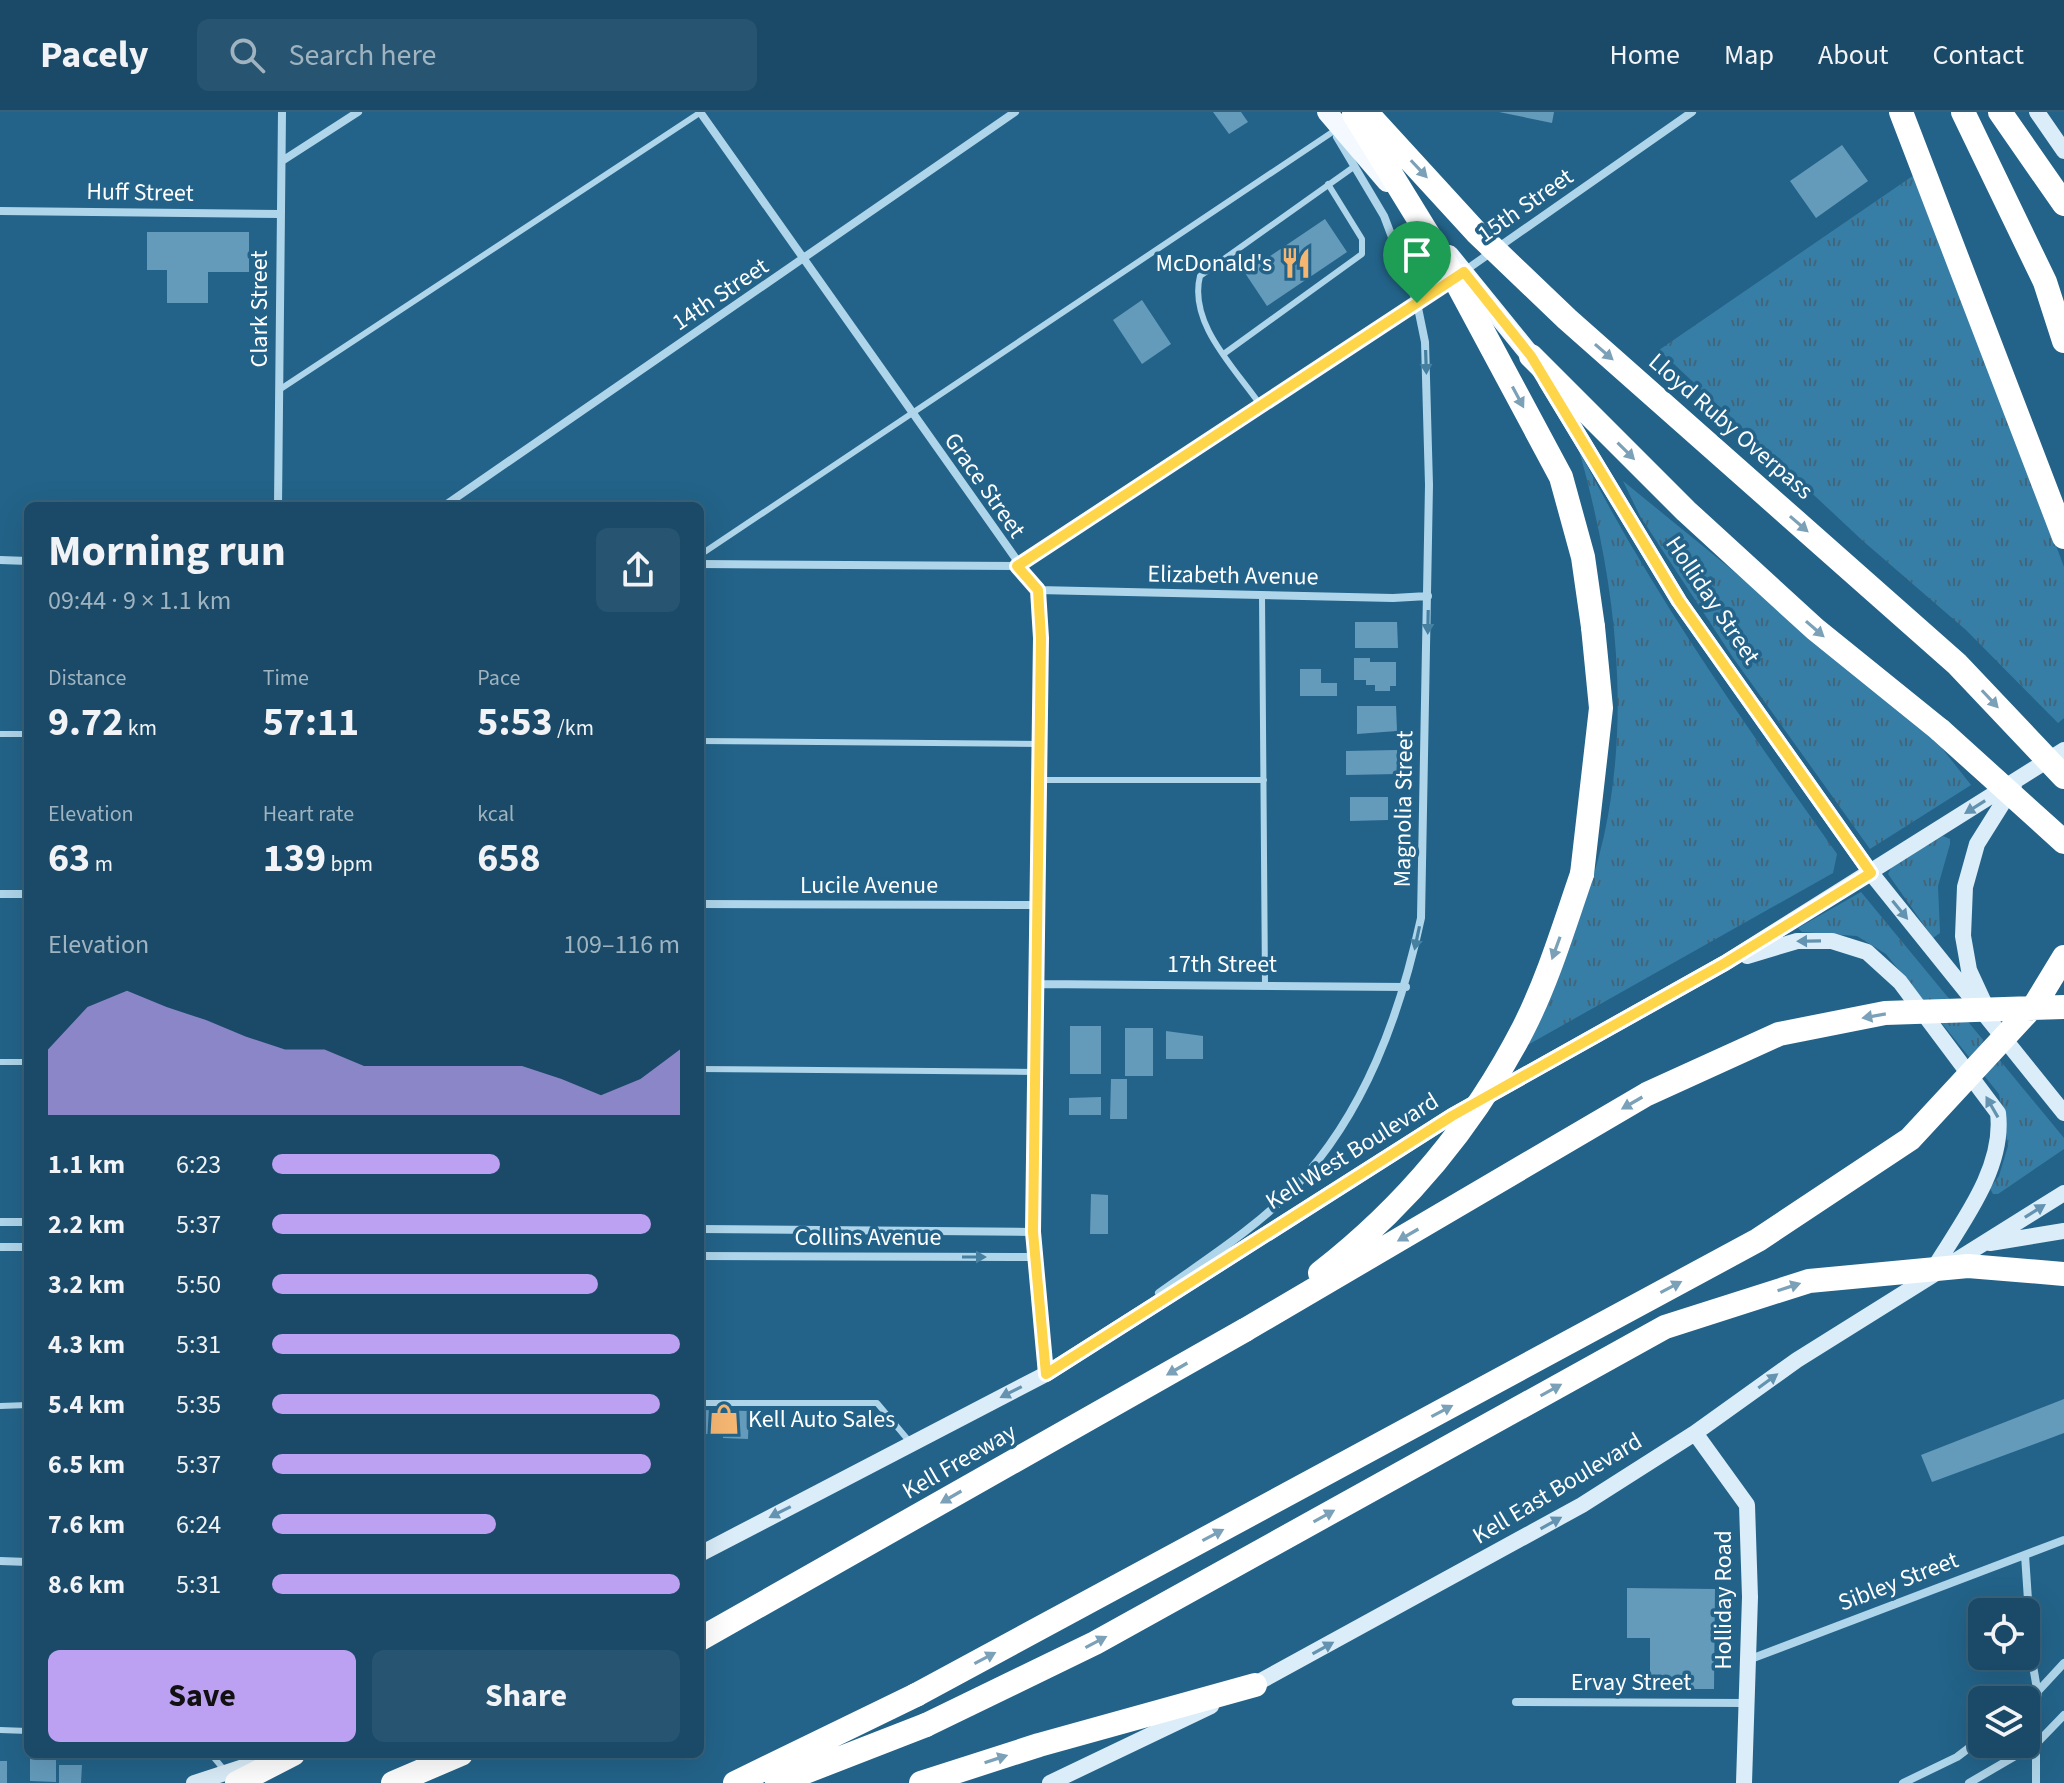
<!DOCTYPE html>
<meta charset="utf-8">
<style>
body{margin:0;font-family:"Source Sans 3",sans-serif;background:#275470;color:#f1f3f6;height:100vh;display:flex;flex-direction:column;font-size:30px;white-space:nowrap}
*{box-sizing:border-box;margin:0}
p{font-size:26px;color:#9fb3c0}
.icon{flex:none;width:44px;height:44px;fill:none;stroke:currentColor;stroke-width:2;stroke-linecap:round;stroke-linejoin:round}
.map{position:relative;flex:1;overflow:hidden}
.panel{position:absolute;left:24px;top:390px;width:680px;height:1256px;display:flex;flex-direction:column;background:#1a4a67;border-radius:12px;box-shadow:0 8px 32px #0002,0 0 0 2px #38627b}
.panel>*{flex:none}
.fabs{position:absolute;left:1968px;top:1486px;display:grid;gap:16px}
.fabs a{display:grid;place-items:center;width:72px;height:72px;border-radius:12px;background:#1a4a67;box-shadow:0 8px 32px #0002,0 0 0 2px #38627b;font-size:40px}
.pin{position:absolute;display:grid;place-items:center;width:68px;height:68px;color:#fff;margin:-82px -34px;border-radius:50% 50% 50% 0;rotate:-45deg;box-shadow:0 0 8px #0007}
.pin .icon{rotate:45deg}
.round{display:grid;place-items:center;flex:none;width:84px;height:84px;border-radius:12px;background:#275470}
.headline{display:flex;align-items:center;justify-content:space-between;height:136px;padding:0 24px}
h1{font-size:44px;font-weight:700;line-height:60px}
.stats{display:grid;grid-template-columns:repeat(3,1fr);gap:12px;height:136px;padding:8px 24px}
.stats div{display:grid;align-content:center}
.stats b{font-size:40px;font-weight:700}
.stats small{font-size:22px;font-weight:400}
.stats p{font-size:22px}
.chart{height:224px;padding:16px 24px}
.chart p{display:flex;justify-content:space-between}
.chart svg{width:100%;height:144px;margin-top:8px;fill:#bca0f2;opacity:.7}
.cta{display:flex;gap:16px;margin-top:auto;padding:16px 24px}
.cta a{flex:1;height:92px;border-radius:12px;background:#bca0f2;color:#111;font-size:32px;font-weight:700;line-height:92px;text-align:center}
.cta a+a{background:#275470;color:#f1f3f6}
ul{padding:0 24px;list-style:none;font-size:26px}
li{display:grid;grid-template-columns:128px 96px 1fr;align-items:center;height:60px}
li i{height:20px;border-radius:10px;background:#bca0f2}
header{display:flex;align-items:center;gap:48px;box-sizing:border-box;height:112px;padding:0 40px;background:#1a4a67;border-bottom:2px solid #38627b}
header strong{font-size:38px}
nav{display:flex;gap:44px;margin-inline-start:auto;font-size:28px}
.search{width:560px;height:72px;background:#275470;display:flex;align-items:center;gap:20px;box-sizing:border-box;padding:0 28px;border-radius:12px;color:#9fb3c0;font-size:30px}
.map>svg:first-child{display:block}
.grass{fill:url(#grass-tufts)}
.building{fill:#649bbb}
.lines{fill:none;stroke-linecap:round;stroke-linejoin:round}
.lane{stroke:#afd5ea;stroke-width:6}
.street{stroke:#afd5ea;stroke-width:8}
.secondary{stroke:#daedf8;stroke-width:16}
.primary{stroke:#f3f9fe;stroke-width:20}
.highway{stroke:#fff;stroke-width:24}
.highway-bridge{stroke:#fff;stroke-width:24}
.oneway{fill:#7ba1b8}
.oneway2{fill:#4680a1}
.oneway3{fill:#6393b0}
.route-casing{stroke:#fff;stroke-width:16}
.route{stroke:#ffd54a;stroke-width:10}
.labels{text-anchor:middle;stroke-width:7;stroke-linejoin:round;paint-order:stroke}
.street-label{font-size:24px;fill:#fff;stroke:#236389}
.poi-label{font-size:24px;fill:#fff;stroke:#236389;text-anchor:end}
</style>
<header>
<strong>Pacely</strong>
<div class="search"><svg class="icon" aria-label="search" viewBox="0 0 24 24"><circle cx="10" cy="10" r="6"/><path d="M15 15l6 6"/></svg>Search here</div>
<nav><a>Home</a><a>Map</a><a>About</a><a>Contact</a></nav>
</header>
<div class="map">
<svg width="2064" height="1671" viewBox="0 0 2064 1671">
<defs>
<pattern id="grass-tufts" width="24" height="20" patternUnits="userSpaceOnUse" patternTransform="scale(2)"><rect width="24" height="20" fill="#377ea6"/><path d="M3 7l-1-3M5 7V3M7 7l1-3M15 17l-1-3M17 17v-4M19 17l1-3" fill="none" stroke="#426579"/></pattern>
</defs>
<rect width="100%" height="100%" fill="#236389"/>
<!-- grass -->
<path class="grass" d="M1917,61L2064,455V606L2058,611L1966,518L1863,429L1659,238Z
M1579,338C1652,482 1744,611 1837,742L1833,761L1524,935C1556,866 1587,798 1604,724C1632,596 1614,463 1579,338Z
M1623,369L1926,616L1971,673L1870,737L1734,547L1640,404Z
M1943,724L1950,727V732L1938,774L1940,821L1933,826L1888,762L1892,754Z
M1861,780L2064,1026V1037L1998,1082H1993L1990,1076L1999,1064L2008,1034L1999,982L1886,842L1857,824L1802,820L1798,816Z"/>
<!-- building -->
<path class="building" d="M1213,0H1241L1248,10L1229,22Z
M1499,0H1554L1552,11Z
M1842,33L1868,69L1816,106L1790,69Z
M1325,107L1347,140L1267,194L1245,161Z
M147,120H249V160H208V191H167V158H147Z
M1142,188L1171,232L1142,252L1113,208Z
M1355,510H1397L1398,536H1355Z
M1354,546H1370V550H1396V574H1390V579H1375V573H1366V568H1354Z
M1300,557H1321V571H1337V584H1300Z
M1357,594H1396L1397,619L1357,622Z
M1397,638V662L1346,663V639Z
M1350,685H1388V708L1350,709Z
M1070,914H1101V962H1070Z
M1125,916H1153V964H1125Z
M1166,919L1203,924V947H1166Z
M1111,967H1127V1007H1110Z
M1101,985V1003H1069V986Z
M1091,1082L1108,1083V1122H1090Z
M2064,1287V1321L1932,1370L1921,1343Z
M700,1298L749,1299L748,1327L723,1326V1316H712V1322H700Z
M1627,1476L1715,1477L1714,1577H1650V1526H1627Z
M30,1642H56V1670L30,1669Z
M0,1649H7V1671H0Z
M59,1653H82L81,1671H59Z"/>
<g class="lines">
<!-- lane -->
<path class="lane" d="M1225,241L1362,142V127L1328,72
M279,278L701,0
M1261,294C1236,257 1188,212 1200,164L1355,54
M700,443L1334,19
M1262,483L1265,872
M0,622H28
M700,629L1041,632
M1039,668H1264
M0,950H28
M700,957L1036,960
M700,1291H877L909,1329
M0,1294L28,1293
M0,1618L28,1619
M211,1642L225,1659"/>
<!-- street -->
<path class="street" d="M700,0L1038,478L1041,632L1033,1120L1046,1261
M282,49L358,0
M0,99L280,102
M1463,160L1692,0
M278,394L282,0
M444,394L1015,0
M0,448L28,449
M700,452L1017,454L1452,167
M1038,478L1393,486L1428,484
M0,782H28
M700,792L1039,793
M1038,872L1406,875
M0,1110H28
M700,1117L1033,1120
M0,1135H28
M700,1144L1035,1145
M1159,1181C1205,1148 1256,1116 1295,1075C1365,1001 1400,903 1421,806L1429,373L1425,230L1417,191L1384,104L1337,25
M2025,1443L2032,1548L2038,1583
M0,1449L28,1450
M1748,1548L2064,1428
M1516,1590L1745,1591
M2026,1592L2064,1551
M2036,1632V1671
M1903,1671L1957,1645L1982,1626
M1969,1671L2036,1632L2064,1603"/>
<!-- secondary -->
<path class="secondary" d="M2037,0L2064,39
M1546,269L1679,489L1871,761L2064,1001
M1747,844L1797,829H1832L1867,840L1900,870L1998,1001C2005,1058 1959,1114 1931,1161
M1987,897L1969,858L1963,824L1965,775L1977,732L2014,673
M1990,1131L2064,1119
M1695,1321L1747,1393L1750,1485L1744,1671
M700,1442L1046,1262L1452,1004L1725,851L2064,638
M1246,1577L1582,1393L1695,1321L1797,1248L2064,1081
M194,1671L265,1648
M1050,1671L1211,1594"/>
<!-- primary -->
<path class="primary" d="M1327,0L1387,70
M1449,143L1531,244"/>
<!-- highway -->
<path class="highway" d="M1901,0L2064,425
M1963,0L2045,170L2064,229
M2000,0L2064,92
M1531,244L1686,399L1815,517L1940,618
M1582,762L1601,596L1593,515
M700,1527L1245,1218
M237,1671L293,1642
M393,1671L461,1642
M735,1671L916,1583
M777,1671L926,1613
M921,1671L1039,1633L1255,1573"/>
<!-- highway-bridge -->
<path class="highway-bridge" d="M1366,0L1476,120L1567,207L1957,552L2064,665
M1354,2L1450,158L1561,365L1583,445L1593,515
M1940,618L2064,730
M1320,1161C1405,1095 1474,1012 1523,917C1548,868 1564,814 1582,762
M1245,1218L1647,982L1779,922L1885,901L2064,895
M916,1583L1758,1128L1910,1027L2036,891L2064,845
M926,1613L1095,1531L1665,1215L1809,1169L1968,1154L2064,1162"/>
</g>
<!-- one-way arrows -->
<defs><path id="oneway-solid" d="M-6-.8H1V-3.2L6.5 0L1 3.2V.8H-6Z" transform="scale(2)"/></defs>
<g class="oneway">
<use href="#oneway-solid" transform="translate(1419 57) rotate(47)"/>
<use href="#oneway-solid" transform="translate(1604 240) rotate(41)"/>
<use href="#oneway-solid" transform="translate(1518 285) rotate(62)"/>
<use href="#oneway-solid" transform="translate(1626 339) rotate(45)"/>
<use href="#oneway-solid" transform="translate(1799 412) rotate(41)"/>
<use href="#oneway-solid" transform="translate(1815 517) rotate(41)"/>
<use href="#oneway-solid" transform="translate(1990 587) rotate(47)"/>
<use href="#oneway-solid" transform="translate(1556 836) rotate(110)"/>
<use href="#oneway-solid" transform="translate(1874 904) rotate(170)"/>
<use href="#oneway-solid" transform="translate(1632 991) rotate(150)"/>
<use href="#oneway-solid" transform="translate(1408 1123) rotate(150)"/>
<use href="#oneway-solid" transform="translate(1671 1175) rotate(-28)"/>
<use href="#oneway-solid" transform="translate(1789 1175) rotate(-18)"/>
<use href="#oneway-solid" transform="translate(1177 1257) rotate(150)"/>
<use href="#oneway-solid" transform="translate(1551 1278) rotate(-29)"/>
<use href="#oneway-solid" transform="translate(1442 1299) rotate(-28)"/>
<use href="#oneway-solid" transform="translate(951 1385) rotate(150)"/>
<use href="#oneway-solid" transform="translate(1324 1404) rotate(-29)"/>
<use href="#oneway-solid" transform="translate(1213 1423) rotate(-28)"/>
<use href="#oneway-solid" transform="translate(1096 1530) rotate(-28)"/>
<use href="#oneway-solid" transform="translate(985 1546) rotate(-28)"/>
<use href="#oneway-solid" transform="translate(996 1647) rotate(-18)"/>
</g>
<g class="oneway2">
<use href="#oneway-solid" transform="translate(1426 250) rotate(88)"/>
<use href="#oneway-solid" transform="translate(1428 510) rotate(91)"/>
<use href="#oneway-solid" transform="translate(1417 826) rotate(102)"/>
<use href="#oneway-solid" transform="translate(974 1145)"/>
</g>
<g class="oneway3">
<use href="#oneway-solid" transform="translate(1975 695) rotate(148)"/>
<use href="#oneway-solid" transform="translate(1900 798) rotate(51)"/>
<use href="#oneway-solid" transform="translate(1809 829) rotate(179)"/>
<use href="#oneway-solid" transform="translate(1992 995) rotate(-120)"/>
<use href="#oneway-solid" transform="translate(2035 1099) rotate(-32)"/>
<use href="#oneway-solid" transform="translate(1768 1269) rotate(-36)"/>
<use href="#oneway-solid" transform="translate(1011 1280) rotate(153)"/>
<use href="#oneway-solid" transform="translate(780 1400) rotate(153)"/>
<use href="#oneway-solid" transform="translate(1551 1411) rotate(-29)"/>
<use href="#oneway-solid" transform="translate(1323 1536) rotate(-29)"/>
</g>
<g class="lines">
<defs>
<path id="route" d="M1464,160L1531,244L1679,489L1871,761L1725,851L1452,1004L1046,1262L1033,1120L1041,526L1038,478L1017,454Z"/>
</defs>
<!-- route casing -->
<use href="#route" class="route-casing"/>
<!-- route -->
<use href="#route" class="route"/>
</g>
<!-- icons -->
<defs>
<symbol id="restaurant-bare" viewBox="-9 -9 18 18"><path d="M-5-6h1v4h1v-4h1v4h1v-4h1v5L-1.5 .5V6h-2V.5L-5-1ZM5-6V6H3V1.5H1.5Q1.5-4 5-6Z" fill="#f5b672" stroke="#236389" stroke-width="2.5" paint-order="stroke"/></symbol>
<symbol id="shop-bare" viewBox="-9 -9 18 18"><path d="M-5-2.5h2.3a2.7 3.5 0 0 1 5.4 0H5L5.5 6h-11ZM-1.5-2.5h3a1.5 2.3 0 0 0-3 0Z" fill="#f5b672" stroke="#236389" stroke-width="2.5" paint-order="stroke"/></symbol>
</defs>
<g fill-rule="evenodd">
<use href="#restaurant-bare" x="1274" y="129" width="44" height="44"/>
<use href="#shop-bare" x="702" y="1285" width="44" height="44"/>
</g>
<g class="labels">
<!-- street labels -->
<g class="street-label">
<text transform="translate(140 80) rotate(1)" y="8">Huff Street</text>
<text transform="translate(1525 93) rotate(-35)" y="8">15th Street</text>
<text transform="translate(720 182) rotate(-34)" y="8">14th Street</text>
<text transform="translate(259 197) rotate(-90)" y="8">Clark Street</text>
<text transform="translate(1731 314) rotate(41)" y="8">Lloyd Ruby Overpass</text>
<text transform="translate(985 373) rotate(55)" y="8">Grace Street</text>
<text transform="translate(1233 463) rotate(1)" y="8">Elizabeth Avenue</text>
<text transform="translate(1713 488) rotate(56)" y="8">Holliday Street</text>
<text transform="translate(1403 697) rotate(-89)" y="8">Magnolia Street</text>
<text x="869" y="781">Lucile Avenue</text>
<text x="1222" y="860">17th Street</text>
<text transform="translate(1352 1039) rotate(-32)" y="8">Kell West Boulevard</text>
<text x="868" y="1133">Collins Avenue</text>
<text transform="translate(959 1349) rotate(-30)" y="8">Kell Freeway</text>
<text transform="translate(1557 1376) rotate(-31)" y="8">Kell East Boulevard</text>
<text transform="translate(1898 1469) rotate(-21)" y="8">Sibley Street</text>
<text transform="translate(1723 1488) rotate(-90)" y="8">Holliday Road</text>
<text x="1631" y="1578">Ervay Street</text>
</g>
<!-- poi labels -->
<g class="poi-label">
<text x="1272" y="159">McDonald's</text>
<text x="748" y="1315" text-anchor="start">Kell Auto Sales</text>
</g>
</g>
</svg>
<div class="fabs">
<a><svg class="icon" aria-label="locate" viewBox="0 0 24 24"><circle cx="12" cy="12" r="6"/><path d="M12 2v4M12 18v4M2 12h4M18 12h4"/></svg></a>
<a><svg class="icon" aria-label="layers" viewBox="0 0 24 24"><path d="M12 4l9 5-9 5-9-5zM3 14l9 5 9-5"/></svg></a>
</div>
<div class="pin" style="left:1417px;top:191px;background:#1e9e55"><svg class="icon" aria-label="arrive" viewBox="0 0 24 24"><path d="M6 21V4h12l-3 4 3 4H6"/></svg></div>
<section class="panel">
<div class="headline"><div><h1>Morning run</h1><p>09:44 · 9 × 1.1 km</p></div><a class="round"><svg class="icon" aria-label="share" viewBox="0 0 24 24"><path d="M12 15V3M7 8l5-5 5 5M5 13v7h14v-7"/></svg></a></div>
<div class="stats">
<div><p>Distance</p><b>9.72<small> km</small></b></div>
<div><p>Time</p><b>57:11</b></div>
<div><p>Pace</p><b>5:53<small> /km</small></b></div>
</div>
<div class="stats">
<div><p>Elevation</p><b>63<small> m</small></b></div>
<div><p>Heart rate</p><b>139<small> bpm</small></b></div>
<div><p>kcal</p><b>658</b></div>
</div>
<div class="chart"><p><span>Elevation</span>109–116 m</p>
<svg viewBox="0 0 160 44" preserveAspectRatio="none"><path d="M0 44V24L10 11L20 6L30 11L40 15L50 20L60 24L70 24L80 29L90 29L100 29L110 29L120 29L130 33L140 38L150 33L160 24V44z"/></svg>
</div>
<ul>
<li><b>1.1 km</b>6:23<i style="width:56%"></i></li>
<li><b>2.2 km</b>5:37<i style="width:93%"></i></li>
<li><b>3.2 km</b>5:50<i style="width:80%"></i></li>
<li><b>4.3 km</b>5:31<i style="width:100%"></i></li>
<li><b>5.4 km</b>5:35<i style="width:95%"></i></li>
<li><b>6.5 km</b>5:37<i style="width:93%"></i></li>
<li><b>7.6 km</b>6:24<i style="width:55%"></i></li>
<li><b>8.6 km</b>5:31<i style="width:100%"></i></li>
</ul>
<div class="cta"><a>Save</a><a>Share</a></div>
</section>
</div>
